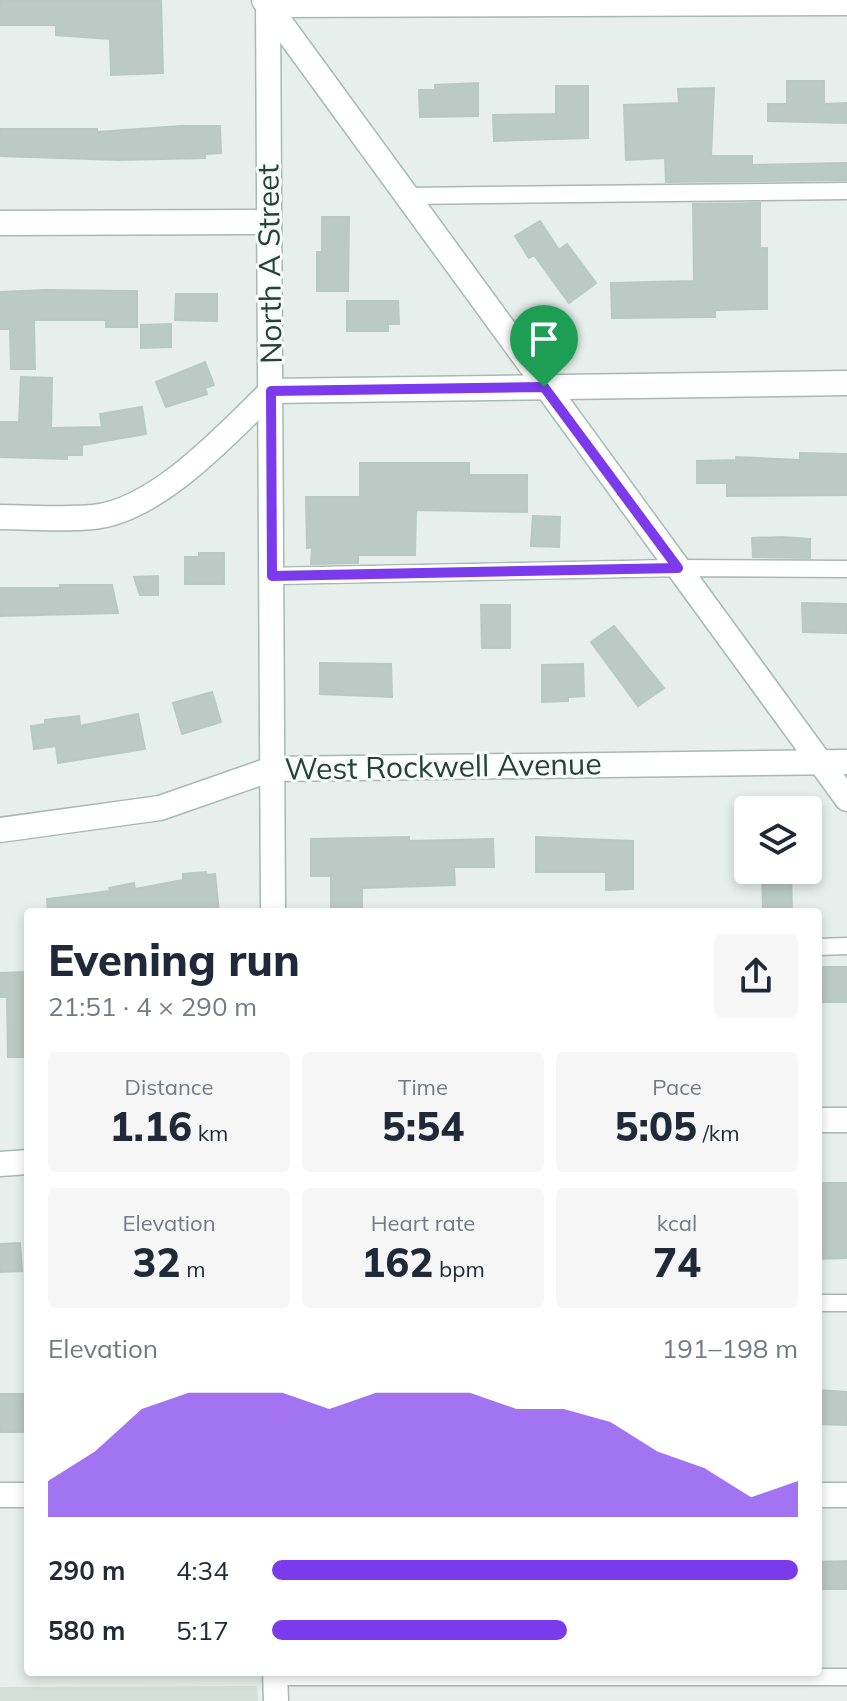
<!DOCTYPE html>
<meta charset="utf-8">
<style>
body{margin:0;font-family:Mulish,sans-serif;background:#f6f6f7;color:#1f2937;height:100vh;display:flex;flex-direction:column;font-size:30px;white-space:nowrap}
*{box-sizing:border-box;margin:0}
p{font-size:26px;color:#747a83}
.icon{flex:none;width:44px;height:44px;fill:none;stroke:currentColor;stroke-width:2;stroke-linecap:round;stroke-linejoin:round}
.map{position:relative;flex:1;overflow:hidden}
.sheet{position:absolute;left:24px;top:908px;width:798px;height:768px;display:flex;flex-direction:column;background:#fff;border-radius:8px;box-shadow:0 4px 12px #0003}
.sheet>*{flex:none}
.buttons{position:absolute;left:734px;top:796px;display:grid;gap:16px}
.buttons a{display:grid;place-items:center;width:88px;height:88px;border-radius:8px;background:#fff;box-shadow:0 4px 12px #0003;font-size:40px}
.pin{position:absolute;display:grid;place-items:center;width:68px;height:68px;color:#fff;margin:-82px -34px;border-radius:50% 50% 50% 0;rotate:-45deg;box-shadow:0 0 8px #0007}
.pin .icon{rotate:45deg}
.round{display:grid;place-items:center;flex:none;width:84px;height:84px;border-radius:8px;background:#f6f6f7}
.headline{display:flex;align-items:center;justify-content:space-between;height:136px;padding:0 24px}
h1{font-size:44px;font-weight:800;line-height:60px}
.metrics{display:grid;grid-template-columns:repeat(3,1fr);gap:12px;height:136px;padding:8px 24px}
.metrics div{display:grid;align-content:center;border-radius:8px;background:#f6f6f7;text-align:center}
.metrics b{font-size:40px;font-weight:800}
.metrics small{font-size:22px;font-weight:400}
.metrics p{font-size:22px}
.chart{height:224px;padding:16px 24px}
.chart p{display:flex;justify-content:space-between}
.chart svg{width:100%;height:144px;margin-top:8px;fill:#7c3aed;opacity:.7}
ul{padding:0 24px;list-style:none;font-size:26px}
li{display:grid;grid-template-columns:128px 96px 1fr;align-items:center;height:60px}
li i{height:20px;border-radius:10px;background:#7c3aed}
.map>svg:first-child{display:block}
.built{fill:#d4dfda}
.building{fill:#bbcac4;stroke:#b8c9c2;stroke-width:2}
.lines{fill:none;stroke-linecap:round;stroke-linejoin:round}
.service-casing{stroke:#a8b8b2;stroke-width:19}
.minor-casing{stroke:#a8b8b2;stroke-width:27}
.tertiary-casing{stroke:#a8b8b2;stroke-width:27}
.secondary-casing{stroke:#a4bbb3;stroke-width:27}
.service{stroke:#fff;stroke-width:16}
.minor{stroke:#fff;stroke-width:24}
.tertiary{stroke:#fff;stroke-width:24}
.secondary{stroke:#fff;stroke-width:24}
.route-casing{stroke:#fff;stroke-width:16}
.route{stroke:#7c3aed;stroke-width:10}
.labels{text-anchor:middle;stroke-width:6;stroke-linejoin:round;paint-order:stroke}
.street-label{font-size:30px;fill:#24423a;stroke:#f7fbf9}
</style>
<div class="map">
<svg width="847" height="1701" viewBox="0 0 847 1701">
<rect width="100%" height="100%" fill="#e6efeb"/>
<!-- built -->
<path class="built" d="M257,1686L258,1701H0V1687Z"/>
<!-- building -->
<path class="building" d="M0,0H161L163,73L111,75L110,39L56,35V25H0Z
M787,81H824V104L847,103V123L768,121V104H787Z
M478,83V116L420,117L419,90H435V85Z
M556,86H588V138L494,141L493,115L556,114Z
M714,88L711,156H752V165L847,163V180L666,182L665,158L626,160L624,105L679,103L678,89Z
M181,126H220L221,153L205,154V158L118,160L0,156V129H97V132Z
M760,203V248H767V309L715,310V317L612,318L611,283L694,281L693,204Z
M322,217H349L348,291H317V252H322Z
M540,221L559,250L567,244L596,283L569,303L534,255L529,258L515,236Z
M45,290L137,291V327H106V320H34L35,369H11L10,329H0V292Z
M176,294H217V321L175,320Z
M347,301H398L399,324H388V331H347Z
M171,324V347L141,348V325Z
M205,362L214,385L205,388L207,394L166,407L156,382Z
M21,377L52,378L51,428L102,427L100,414L142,407L146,434L82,445V455H67V459L0,457V422H19Z
M800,453L847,454V495L727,496V483H697V461L736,460V457L800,460Z
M360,463H469V475H527V512L416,510L415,555H358V563L311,564L312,547L307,548L306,497H360Z
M533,516L560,517L559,547L531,546Z
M782,537L810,539V558L753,557L752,538Z
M199,553H224V584H185V557H199Z
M158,576V595H140L134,577Z
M60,585H112L118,613L0,616V588H60Z
M802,603L847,604V633L803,632Z
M481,605H510V648H482Z
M614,626L664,688L638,706L591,642Z
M320,663L391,664L392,697L320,694Z
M583,664L584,696L568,697V701L542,702V665Z
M212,692L221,722L182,734L173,703Z
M138,714L145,749L58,763L56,746L34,749L31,726L45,724V720L79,716L80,726Z
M409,837V841L493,839L494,867H454L455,885L362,888V912H331V876H311V839Z
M536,837L633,841V889L606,890V872H536Z
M762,870H791L792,912H763Z
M206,872L207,875L215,874L219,912H48L47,899L110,891L109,888L134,883L135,889L183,880V874Z
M821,967H847V1002H822Z
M26,972L28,1057H8L7,997H0V973Z
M818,1183H847V1258L818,1259Z
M20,1243L22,1271L0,1272V1244Z
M818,1390L847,1392V1425L818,1424Z
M0,1394H24L23,1432H0Z
M847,1561V1589H818V1562Z"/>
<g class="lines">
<defs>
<path id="service" d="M405,196L847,191
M272,576L678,568L847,569
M818,947L847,946
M818,1303H847
M275,1677H847"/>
<path id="minor" d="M267,0L268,5L847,3
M0,223L269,222
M0,517C30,517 62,520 93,517C157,511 227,434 271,391L847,383
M0,830L160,808L272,769L847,762
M818,1120H847
M0,1164L28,1162
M0,1495H28
M818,1495H847"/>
<path id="tertiary" d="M268,5L273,912
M275,1672L276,1701"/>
<path id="secondary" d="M264,0L847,799"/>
</defs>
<!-- service casing -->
<use href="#service" class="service-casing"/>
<!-- minor casing -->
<use href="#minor" class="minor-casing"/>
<!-- tertiary casing -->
<use href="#tertiary" class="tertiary-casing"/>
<!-- secondary casing -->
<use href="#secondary" class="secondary-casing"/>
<!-- service -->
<use href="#service" class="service"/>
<!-- minor -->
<use href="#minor" class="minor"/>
<!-- tertiary -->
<use href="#tertiary" class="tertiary"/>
<!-- secondary -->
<use href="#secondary" class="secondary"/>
</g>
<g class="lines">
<defs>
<path id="route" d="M544,387L678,568L272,576L271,391Z"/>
</defs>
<!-- route casing -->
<use href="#route" class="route-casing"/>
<!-- route -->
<use href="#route" class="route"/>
</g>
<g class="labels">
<!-- street labels -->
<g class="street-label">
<text transform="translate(270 264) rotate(-91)" y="10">North A Street</text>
<text transform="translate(443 767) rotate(-1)" y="10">West Rockwell Avenue</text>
</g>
</g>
</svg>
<div class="buttons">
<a><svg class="icon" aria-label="layers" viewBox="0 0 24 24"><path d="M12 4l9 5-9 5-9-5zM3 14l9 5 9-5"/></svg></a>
</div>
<div class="pin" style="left:544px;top:387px;background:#1e9e55"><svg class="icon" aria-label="arrive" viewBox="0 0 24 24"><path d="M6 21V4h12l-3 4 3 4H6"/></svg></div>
<section class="sheet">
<div class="headline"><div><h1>Evening run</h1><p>21:51 · 4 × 290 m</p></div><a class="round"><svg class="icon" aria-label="share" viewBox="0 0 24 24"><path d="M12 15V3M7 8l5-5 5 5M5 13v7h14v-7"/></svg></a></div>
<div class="metrics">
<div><p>Distance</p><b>1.16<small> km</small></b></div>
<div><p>Time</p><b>5:54</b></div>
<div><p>Pace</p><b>5:05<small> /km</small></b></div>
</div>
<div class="metrics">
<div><p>Elevation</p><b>32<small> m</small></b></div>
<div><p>Heart rate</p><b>162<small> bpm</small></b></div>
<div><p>kcal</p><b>74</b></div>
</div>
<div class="chart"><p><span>Elevation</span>191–198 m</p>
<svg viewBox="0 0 160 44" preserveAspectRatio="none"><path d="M0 44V33L10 24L20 11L30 6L40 6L50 6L60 11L70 6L80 6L90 6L100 11L110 11L120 15L130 24L140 29L150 38L160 33V44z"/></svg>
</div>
<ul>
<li><b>290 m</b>4:34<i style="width:100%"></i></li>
<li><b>580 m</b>5:17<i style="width:56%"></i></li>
</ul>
</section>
</div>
